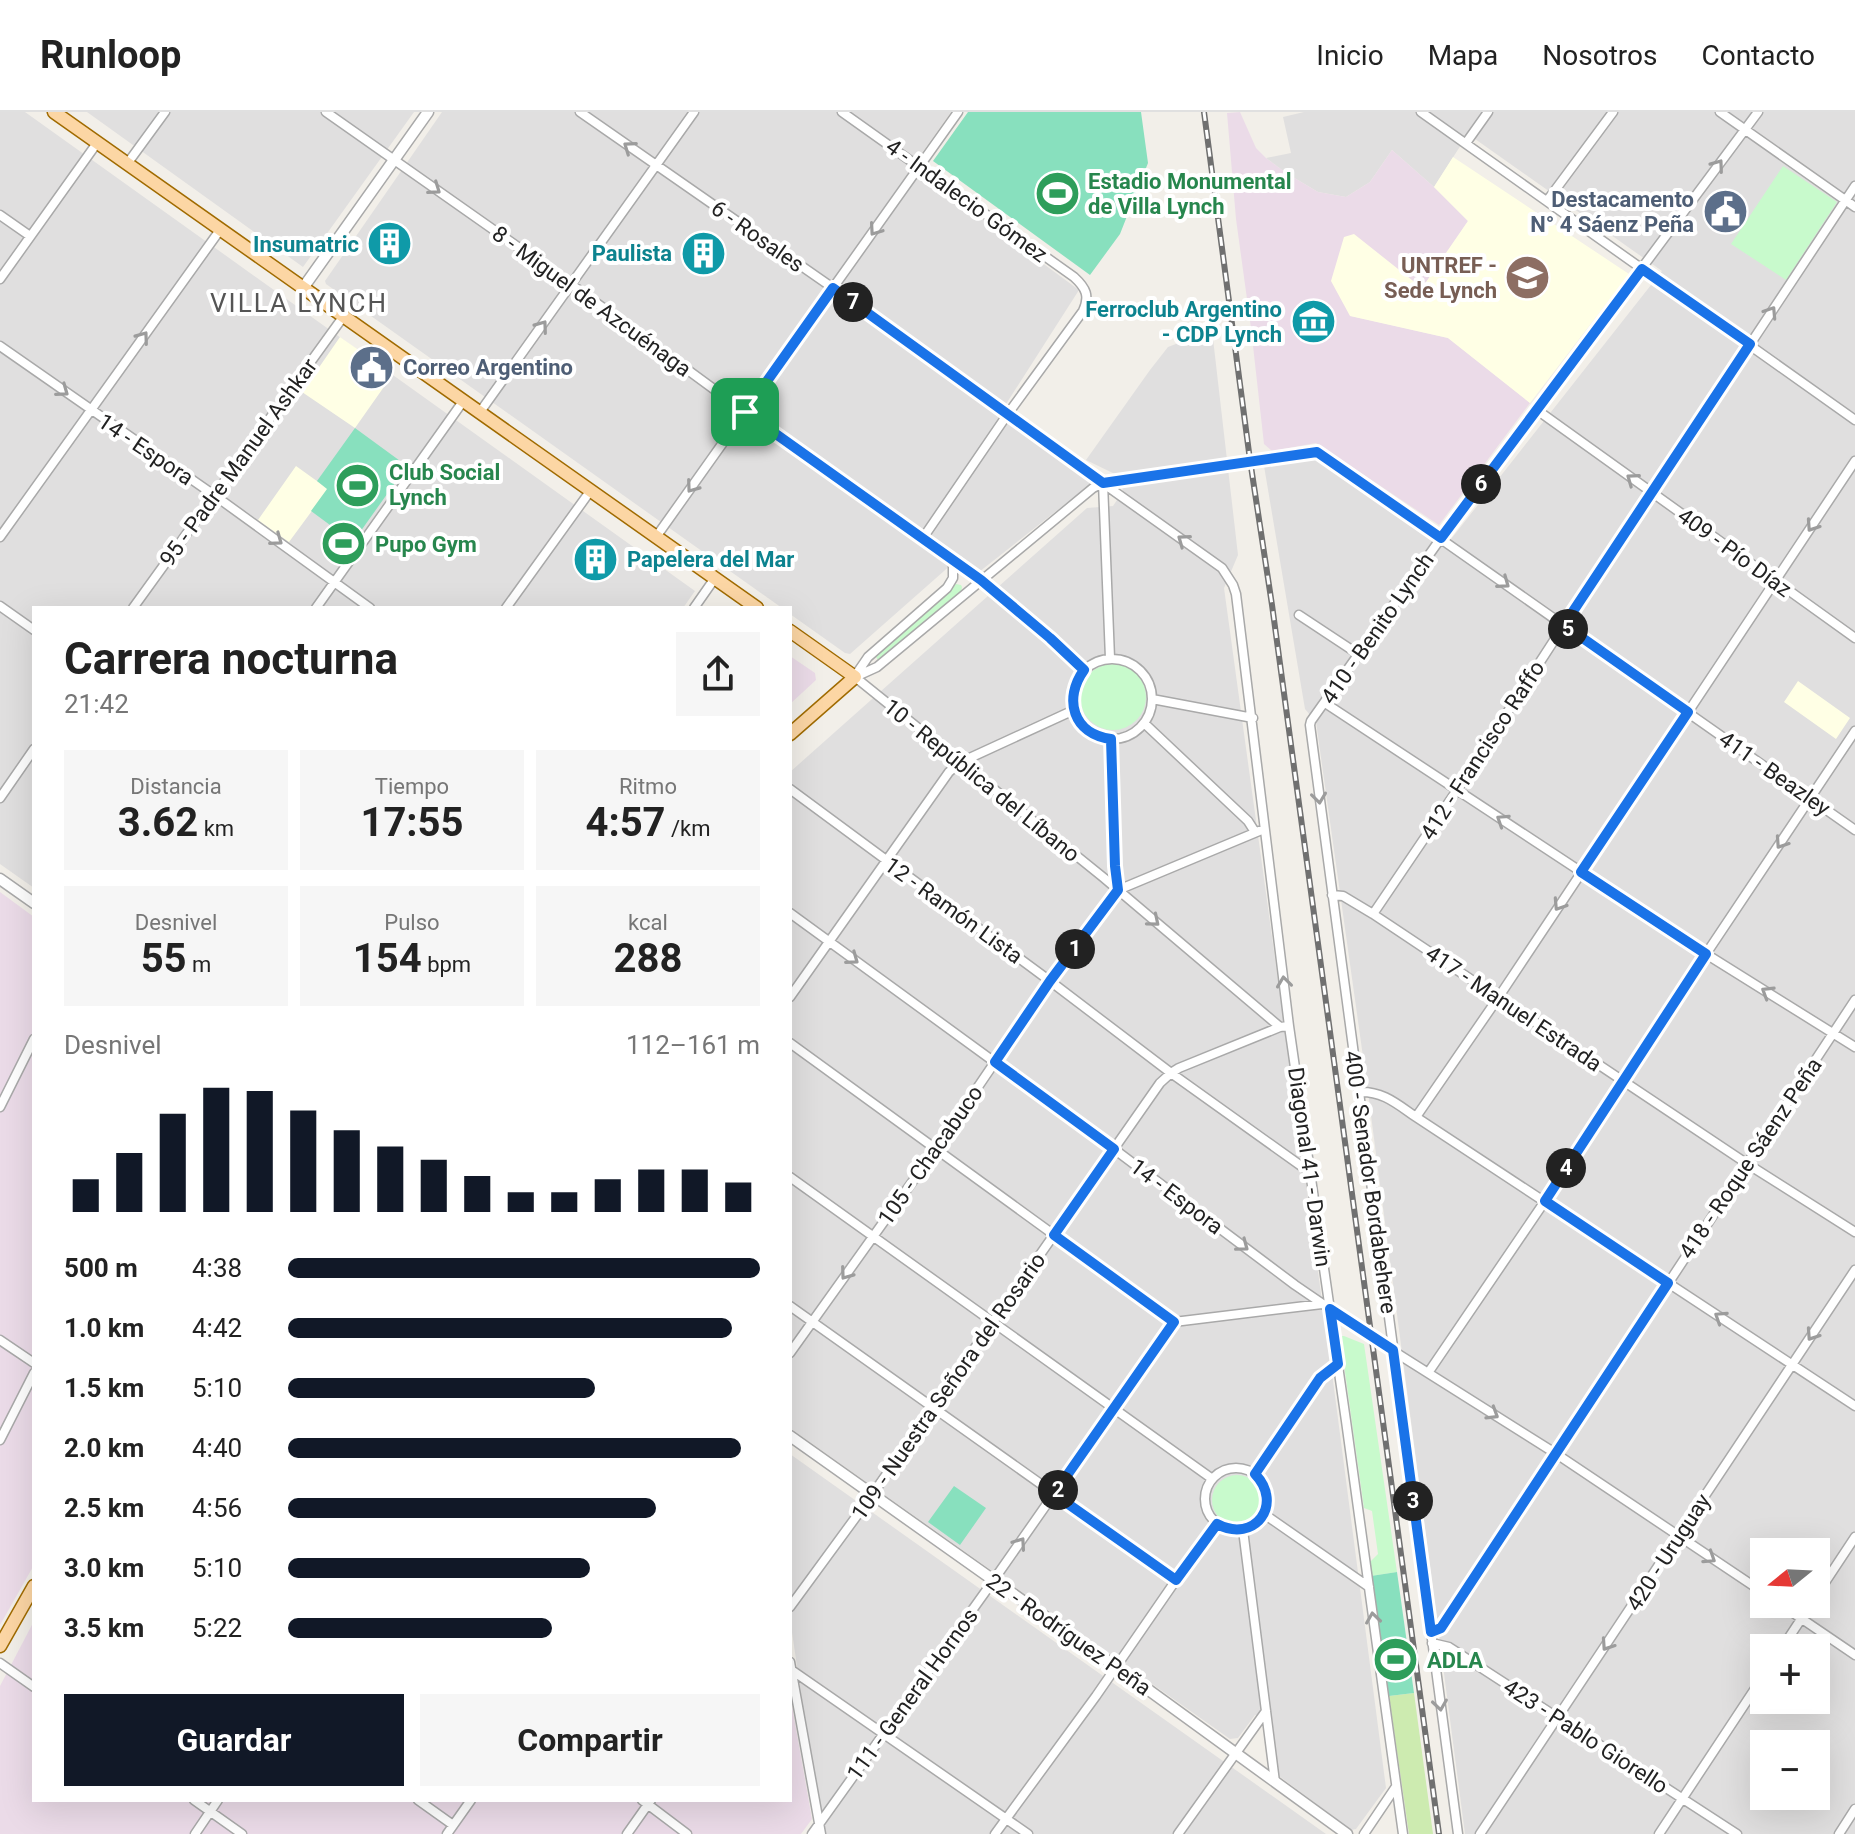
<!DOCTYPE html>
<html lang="es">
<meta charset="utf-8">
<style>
body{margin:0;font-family:Roboto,sans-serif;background:#f6f6f6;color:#222;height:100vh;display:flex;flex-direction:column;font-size:30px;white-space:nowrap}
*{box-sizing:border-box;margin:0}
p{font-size:26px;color:#767676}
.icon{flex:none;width:44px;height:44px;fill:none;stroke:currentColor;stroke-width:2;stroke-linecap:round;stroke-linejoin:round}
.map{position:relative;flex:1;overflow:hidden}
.side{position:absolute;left:32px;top:494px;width:760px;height:1196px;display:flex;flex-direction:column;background:#fff;border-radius:0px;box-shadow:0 8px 32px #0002}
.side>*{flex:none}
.needle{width:52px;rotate:252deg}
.buttons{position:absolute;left:1750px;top:1426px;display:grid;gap:16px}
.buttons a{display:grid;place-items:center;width:80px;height:80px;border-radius:0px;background:#fff;box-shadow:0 8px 32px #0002;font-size:40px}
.pin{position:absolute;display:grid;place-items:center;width:68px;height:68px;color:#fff;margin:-34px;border-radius:16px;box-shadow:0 4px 12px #0006}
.km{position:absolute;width:40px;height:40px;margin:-20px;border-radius:50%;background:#222;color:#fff;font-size:22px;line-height:40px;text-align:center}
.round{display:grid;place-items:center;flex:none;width:84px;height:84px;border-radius:0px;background:#f6f6f6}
.head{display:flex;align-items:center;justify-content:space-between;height:136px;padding:0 32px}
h1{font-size:44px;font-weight:700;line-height:60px}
.metrics{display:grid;grid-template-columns:repeat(3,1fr);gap:12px;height:136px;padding:8px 32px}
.metrics div{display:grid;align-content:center;border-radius:0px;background:#f6f6f6;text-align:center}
.metrics b{font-size:40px;font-weight:700}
.metrics small{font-size:22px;font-weight:400}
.metrics p{font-size:22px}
.chart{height:224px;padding:16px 32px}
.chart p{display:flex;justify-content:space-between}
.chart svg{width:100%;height:144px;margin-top:8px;stroke:#111827;stroke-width:6}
.button{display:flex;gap:16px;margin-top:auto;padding:16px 32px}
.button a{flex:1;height:92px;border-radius:0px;background:#111827;color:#fff;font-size:32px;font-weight:700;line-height:92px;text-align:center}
.button a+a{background:#f6f6f6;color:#222}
ul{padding:0 32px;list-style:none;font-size:26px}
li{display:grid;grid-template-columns:128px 96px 1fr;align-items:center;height:60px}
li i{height:20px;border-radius:10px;background:#111827}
header{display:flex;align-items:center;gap:48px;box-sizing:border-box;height:112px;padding:0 40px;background:#fff;border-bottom:2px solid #e0e0e0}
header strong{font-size:38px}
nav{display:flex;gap:44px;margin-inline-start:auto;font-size:28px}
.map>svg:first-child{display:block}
.residential{fill:#e0dfdf;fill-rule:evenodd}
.industrial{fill:#ebdbe8}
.education{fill:#ffffe5}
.grass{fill:#cdebb0}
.park{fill:#c8facc}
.pitch{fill:#88e0be}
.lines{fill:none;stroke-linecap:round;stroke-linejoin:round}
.minor-casing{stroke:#a9a9a9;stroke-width:11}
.tertiary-casing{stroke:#a9a9a9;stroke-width:13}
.primary-casing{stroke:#a06b00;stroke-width:15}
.minor{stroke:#fff;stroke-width:8}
.tertiary{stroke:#fff;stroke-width:10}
.primary{stroke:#fcd6a4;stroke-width:12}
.rail-casing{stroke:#707070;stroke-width:6}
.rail{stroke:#fff;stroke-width:3;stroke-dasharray:9;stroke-linecap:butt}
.oneway{stroke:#9c9c9c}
.route-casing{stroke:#fff;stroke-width:16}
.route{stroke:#1a73e8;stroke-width:10}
.labels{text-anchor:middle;stroke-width:8;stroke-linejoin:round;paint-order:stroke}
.leisure-label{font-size:22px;font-weight:bold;fill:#27864d;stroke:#fff;text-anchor:start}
.service-label{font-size:22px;font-weight:bold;fill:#4e5e75;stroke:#fff;text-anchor:end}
.street-label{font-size:22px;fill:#222;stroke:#fff}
.culture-label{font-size:22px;font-weight:bold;fill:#0d838f;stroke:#fff;text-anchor:end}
.education-label{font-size:22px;font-weight:bold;fill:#785e54;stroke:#fff;text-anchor:end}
.quarter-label{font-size:26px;letter-spacing:2px;fill:#555;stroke:#fff}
</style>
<header>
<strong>Runloop</strong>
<nav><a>Inicio</a><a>Mapa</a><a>Nosotros</a><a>Contacto</a></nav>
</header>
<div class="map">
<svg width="1855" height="1722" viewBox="0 0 1855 1722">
<rect width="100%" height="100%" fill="#f2efe9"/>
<!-- residential -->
<path class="residential" d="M0,0H25L695,479L683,496H34V776L0,752Z
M87,0H414L303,155Z
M442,0H951L912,55L1079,178L999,303L1093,370L979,460L961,444L850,542L845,541L790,502V496H782L326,172L325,169Z
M1304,0H1855V1722H1465L1367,973L1316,610L1305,597L1264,354L1265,351L1314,347L1321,349L1444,436L1662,159L1468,22L1434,75L1392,38L1370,70L1346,85L1318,80L1286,61L1266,46L1291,41L1283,5ZM1764,1440H1816V1492H1764ZM1764,1536H1816V1588H1764ZM1764,1632H1816V1684H1764Z
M1212,218L1238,443L1224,476L1334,1276L1386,1676L1356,1717L1351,1718L1279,1664L1272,1607L1255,1603L1238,1626L1230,1627L790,1316V660L1087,396L1113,394L1123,379L1119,364L1086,348L1150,258L1168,235Z
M790,1342L1326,1722H822L790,1507Z"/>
<!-- industrial -->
<path class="industrial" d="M1240,0L1256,36L1266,46L1286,61L1318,80L1346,85L1370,70L1392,38L1434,75L1468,109L1422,176L1351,204L1448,226L1530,291L1439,413L1316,331L1272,339L1264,332L1251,216L1236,107L1227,1Z
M790,544L815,561L816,568L790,592Z
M0,780L34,805V1453L0,1513Z
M34,1509V1688H790V1583L812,1707L801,1722H0V1574Z"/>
<!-- education -->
<path class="education" d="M1453,45L1629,162L1530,291L1448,226L1350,204L1331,169L1344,125L1354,122L1422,176L1468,109L1434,75Z
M340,225L393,262L355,316L302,280Z
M296,354L328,377L289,430L258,408Z
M1798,569L1850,606L1836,627L1784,590Z"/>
<!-- grass -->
<path class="grass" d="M1414,1581L1433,1722H1409L1389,1584Z"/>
<!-- park -->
<path class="park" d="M1783,54L1837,90L1786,168L1731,132Z
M956,472L961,473L962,475L961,480L882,548H878L876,545V541Z
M1080 585a33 33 0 1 1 66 0a33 33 0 1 1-66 0Z
M1340,1224H1344L1364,1232L1397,1460L1371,1464L1370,1450L1378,1442L1372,1399L1364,1396Z
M1212 1388a25 25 0 1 1 50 0a25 25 0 1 1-50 0Z"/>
<!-- pitch -->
<path class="pitch" d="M968,0H1141L1148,51L1120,122L1090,163L933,49Z
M355,316L407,354L353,430L311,399L327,377L317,369Z
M954,1374L986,1396L960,1433L928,1410Z
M1397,1460L1414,1581L1389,1584L1371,1464Z"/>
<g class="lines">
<defs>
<path id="minor" d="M326,0L572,173L745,300L981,468L1050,526L1084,558
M580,0L833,176L1007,303L1222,456L1233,473L1236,482L1289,914L1346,1309L1403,1722
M842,0L1074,165C1086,176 1090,184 1083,199L1007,303L923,426
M1421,0L1855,308
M1720,0L1855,95
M1466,31L1488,0
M127,52L165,0
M1547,89L1613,0
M0,103L30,124
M0,167L97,31
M0,234L214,383L370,496
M1537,298L1855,526
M480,300L694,0
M1103,371L1110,546
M0,425L220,118
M656,425L958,0
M0,494L34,518
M133,496L343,205
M316,496L464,288
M506,496L591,378
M694,496L715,466
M1299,503L1358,542
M1072 587a40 40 0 1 1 80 0a40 40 0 1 1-80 0Z
M855,564L868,545L947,476L953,466V449
M855,565L877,555L1093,376L1103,371L1317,340L1855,718
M855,565L1104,766L1280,915
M1152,587L1253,606
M1325,591L1706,842L1855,935
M1144,611L1248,709L1255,720
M1111,627L1115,754L1118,777
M790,677L1050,869L1171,961L1311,1061
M0,686L34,637
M1332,783L1343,784L1373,802L1746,1051L1855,1120
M790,801L1114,1037L1295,1173L1371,1225L1555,1341L1764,1481
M1373,802L1457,678L1564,513L1855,74
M790,885L949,660L961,650L1074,598
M790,931L1174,1210
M1359,980C1383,979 1397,992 1416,1005L1855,1294
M0,995L34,927
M1416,1005L1498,886L1855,349
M790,1065L1211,1366
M790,1194L1176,1468
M0,1228L34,1251
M790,1241L935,1038L1050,869L1118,778L1264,717
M1428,1261L1545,1089L1706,842L1855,619
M0,1328L34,1261
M1205 1387a31 31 0 1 1 62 0a31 31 0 1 1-62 0Z
M1255,1362L1320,1266L1338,1252
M1264,1402L1369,1475
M1243,1418L1275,1670
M1816,1484L1855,1425
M1780,1492L1855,1543
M790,1495L872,1383L1160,971L1171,961L1179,956L1280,915L1289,914
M1431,1520L1441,1516L1855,888
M1432,1531L1449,1535L1737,1722
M1782,1536L1811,1492
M790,1550L821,1722
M0,1551L34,1575
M790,1557L1028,1722
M194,1688L242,1722
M418,1688L453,1713
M642,1688L687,1722
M195,1722L218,1688
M447,1722L471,1688
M627,1722L651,1688
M812,1722L993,1469L1174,1210L1322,1192
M995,1722L1096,1584L1176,1468L1217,1412
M1178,1722L1266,1599
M1364,1722L1395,1676
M1458,1722L1310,613L1311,609L1441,426L1758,0
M1480,1722L1855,1158
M1659,1722L1764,1563
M1839,1722L1855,1697"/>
<path id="tertiary" d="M303,176L428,0
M0,767L34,791
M790,1324L1150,1579L1347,1722"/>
<path id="primary" d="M54,0L757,496
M790,519L855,565L790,622
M0,1534L34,1474"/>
</defs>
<!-- minor casing -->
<use href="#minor" class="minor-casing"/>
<!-- tertiary casing -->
<use href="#tertiary" class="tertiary-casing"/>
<!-- primary casing -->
<use href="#primary" class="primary-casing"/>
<!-- minor -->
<use href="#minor" class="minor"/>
<!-- tertiary -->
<use href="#tertiary" class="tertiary"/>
<!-- primary -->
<use href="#primary" class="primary"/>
<defs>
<path id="rail" d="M1204,0L1250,348L1272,493L1439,1722"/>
</defs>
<!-- rail casing -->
<use href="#rail" class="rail-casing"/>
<!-- rail -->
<use href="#rail" class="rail"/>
</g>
<!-- one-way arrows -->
<defs><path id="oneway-chevron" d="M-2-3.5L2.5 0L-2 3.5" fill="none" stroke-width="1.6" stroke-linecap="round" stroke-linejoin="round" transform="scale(2)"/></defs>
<g class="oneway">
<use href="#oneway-chevron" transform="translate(629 35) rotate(-145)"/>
<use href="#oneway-chevron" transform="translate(1718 53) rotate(-54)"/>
<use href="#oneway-chevron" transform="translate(435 77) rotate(35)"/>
<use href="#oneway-chevron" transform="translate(875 118) rotate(125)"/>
<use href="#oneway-chevron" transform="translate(1771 200) rotate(-57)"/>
<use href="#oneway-chevron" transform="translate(542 214) rotate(-54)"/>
<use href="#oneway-chevron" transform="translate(143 225) rotate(-54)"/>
<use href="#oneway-chevron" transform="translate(63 279) rotate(36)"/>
<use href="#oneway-chevron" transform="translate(1632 367) rotate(-144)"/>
<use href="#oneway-chevron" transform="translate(692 375) rotate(126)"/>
<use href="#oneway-chevron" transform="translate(1812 414) rotate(124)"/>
<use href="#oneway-chevron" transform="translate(277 428) rotate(36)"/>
<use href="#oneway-chevron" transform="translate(1183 428) rotate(-144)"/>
<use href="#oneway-chevron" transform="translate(1504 471) rotate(36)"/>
<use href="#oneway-chevron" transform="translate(1319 686) rotate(83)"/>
<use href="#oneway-chevron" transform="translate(1502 708) rotate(-147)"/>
<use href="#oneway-chevron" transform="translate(1781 731) rotate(124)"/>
<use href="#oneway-chevron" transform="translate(1559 793) rotate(123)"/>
<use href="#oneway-chevron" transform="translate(1154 809) rotate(40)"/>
<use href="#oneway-chevron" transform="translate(853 847) rotate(36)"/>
<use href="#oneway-chevron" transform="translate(1284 870) rotate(-97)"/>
<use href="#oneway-chevron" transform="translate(1767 880) rotate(-148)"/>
<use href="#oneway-chevron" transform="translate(1243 1134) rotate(37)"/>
<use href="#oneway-chevron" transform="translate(846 1162) rotate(126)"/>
<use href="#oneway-chevron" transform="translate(1720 1205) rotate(-147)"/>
<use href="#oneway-chevron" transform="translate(1812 1223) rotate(124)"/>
<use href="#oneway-chevron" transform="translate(1493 1302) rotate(32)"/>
<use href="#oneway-chevron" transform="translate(1020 1431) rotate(-55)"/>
<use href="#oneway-chevron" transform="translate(1710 1446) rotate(33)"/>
<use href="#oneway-chevron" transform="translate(1373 1506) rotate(-98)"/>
<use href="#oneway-chevron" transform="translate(1607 1533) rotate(124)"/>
<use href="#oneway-chevron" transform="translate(1440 1593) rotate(82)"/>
</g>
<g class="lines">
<defs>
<path id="route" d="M1642,157L1750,232L1564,513L1688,600L1581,760L1706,842L1545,1089L1668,1171L1441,1516L1431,1520L1393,1238L1330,1197L1338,1252L1320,1266L1255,1362C1284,1392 1255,1432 1217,1412L1176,1468L1054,1382L1174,1210L1054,1123L1114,1037L995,950L1050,869L1118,778L1115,754L1111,627C1073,622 1063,587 1084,558L1050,526L981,468L745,300L833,176L1103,371L1317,340L1441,426Z"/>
</defs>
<!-- route casing -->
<use href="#route" class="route-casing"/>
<!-- route -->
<use href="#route" class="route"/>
</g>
<!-- icons -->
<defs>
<symbol id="stadium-disc" viewBox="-11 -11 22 22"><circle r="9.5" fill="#2e9e5b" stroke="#fff"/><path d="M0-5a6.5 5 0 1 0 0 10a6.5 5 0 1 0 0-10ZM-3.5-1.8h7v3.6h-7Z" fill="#fff"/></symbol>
<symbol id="civic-disc" viewBox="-11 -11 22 22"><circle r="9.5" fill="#5c6f8a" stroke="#fff"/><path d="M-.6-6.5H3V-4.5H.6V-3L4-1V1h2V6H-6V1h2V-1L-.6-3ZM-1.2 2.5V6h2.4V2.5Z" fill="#fff"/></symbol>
<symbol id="building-disc" viewBox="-11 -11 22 22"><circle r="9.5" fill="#0f9aa8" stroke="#fff"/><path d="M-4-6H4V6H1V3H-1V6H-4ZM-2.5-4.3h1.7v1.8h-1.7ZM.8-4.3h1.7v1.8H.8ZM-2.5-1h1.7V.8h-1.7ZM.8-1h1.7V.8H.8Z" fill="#fff"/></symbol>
<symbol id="university-disc" viewBox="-11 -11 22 22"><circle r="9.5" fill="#8d6e63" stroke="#fff"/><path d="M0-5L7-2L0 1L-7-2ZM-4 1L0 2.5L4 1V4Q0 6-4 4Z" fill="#fff"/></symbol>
<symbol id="museum-disc" viewBox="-11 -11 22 22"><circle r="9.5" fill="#0f9aa8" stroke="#fff"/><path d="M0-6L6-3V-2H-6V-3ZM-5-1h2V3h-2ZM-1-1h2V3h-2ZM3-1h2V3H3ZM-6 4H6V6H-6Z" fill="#fff"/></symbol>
</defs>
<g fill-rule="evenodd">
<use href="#stadium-disc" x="1032" y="56" width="51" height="51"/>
<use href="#civic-disc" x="1700" y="74" width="51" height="51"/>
<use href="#building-disc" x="364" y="106" width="51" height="51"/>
<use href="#building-disc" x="678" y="116" width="51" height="51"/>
<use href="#university-disc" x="1502" y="140" width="51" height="51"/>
<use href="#museum-disc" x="1288" y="184" width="51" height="51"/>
<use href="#civic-disc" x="346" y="230" width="51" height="51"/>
<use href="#stadium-disc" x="332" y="348" width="51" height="51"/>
<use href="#stadium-disc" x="318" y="406" width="51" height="51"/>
<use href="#building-disc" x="570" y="422" width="51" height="51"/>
<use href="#stadium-disc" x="1370" y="1522" width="51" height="51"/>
</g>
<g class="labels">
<!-- leisure labels -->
<g class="leisure-label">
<text x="1088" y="77">Estadio Monumental<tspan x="1088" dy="25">de Villa Lynch</tspan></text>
<text x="389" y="368">Club Social<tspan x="389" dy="25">Lynch</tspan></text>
<text x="375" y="440">Pupo Gym</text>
<text x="1427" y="1556">ADLA</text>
</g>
<!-- service labels -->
<g class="service-label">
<text x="1694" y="95">Destacamento<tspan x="1694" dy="25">N° 4 Sáenz Peña</tspan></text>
<text x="403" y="263" text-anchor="start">Correo Argentino</text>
</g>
<!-- street labels -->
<g class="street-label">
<text transform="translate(967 88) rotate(36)" y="8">4 - Indalecio Gómez</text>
<text transform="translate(758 124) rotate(35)" y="8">6 - Rosales</text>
<text transform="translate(592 189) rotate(36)" y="8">8 - Miguel de Azcuénaga</text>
<text transform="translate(146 337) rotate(34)" y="8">14 - Espora</text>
<text transform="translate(238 350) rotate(-54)" y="8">95 - Padre Manuel Ashkar</text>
<text transform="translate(1735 440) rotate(36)" y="8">409 - Pío Díaz</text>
<text transform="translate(1377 516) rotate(-55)" y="8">410 - Benito Lynch</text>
<text transform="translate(1482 638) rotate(-57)" y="8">412 - Francisco Raffo</text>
<text transform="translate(1775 661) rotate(35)" y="8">411 - Beazley</text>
<text transform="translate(982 668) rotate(39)" y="8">10 - República del Líbano</text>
<text transform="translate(954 798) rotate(36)" y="8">12 - Ramón Lista</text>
<text transform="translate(1514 896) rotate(34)" y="8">417 - Manuel Estrada</text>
<text transform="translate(930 1043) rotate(-55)" y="8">105 - Chacabuco</text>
<text transform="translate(1750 1046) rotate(-56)" y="8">418 - Roque Sáenz Peña</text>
<text transform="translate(1310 1055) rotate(82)" y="8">Diagonal 41 - Darwin</text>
<text transform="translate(1371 1070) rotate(82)" y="8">400 - Senador Bordabehere</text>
<text transform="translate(1177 1084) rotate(37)" y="8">14 - Espora</text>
<text transform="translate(948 1274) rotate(-55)" y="8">109 - Nuestra Señora del Rosario</text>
<text transform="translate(1668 1440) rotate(-57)" y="8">420 - Uruguay</text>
<text transform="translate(1069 1522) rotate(35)" y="8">22 - Rodríguez Peña</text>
<text transform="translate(912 1582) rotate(-54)" y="8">111 - General Hornos</text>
<text transform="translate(1586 1624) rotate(33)" y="8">423 - Pablo Giorello</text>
</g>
<!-- culture labels -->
<g class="culture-label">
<text x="359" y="140">Insumatric</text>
<text x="672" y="149">Paulista</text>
<text x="1282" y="205">Ferroclub Argentino<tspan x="1282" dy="25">- CDP Lynch</tspan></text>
<text x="627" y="455" text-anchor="start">Papelera del Mar</text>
</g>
<!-- education labels -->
<g class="education-label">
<text x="1497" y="161">UNTREF -<tspan x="1497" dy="25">Sede Lynch</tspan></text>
</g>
<!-- quarter labels -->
<g class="quarter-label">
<text x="299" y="200">VILLA LYNCH</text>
</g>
</g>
</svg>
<div class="buttons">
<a><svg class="needle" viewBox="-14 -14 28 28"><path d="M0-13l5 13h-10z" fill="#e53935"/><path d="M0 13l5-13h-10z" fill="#767676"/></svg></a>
<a>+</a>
<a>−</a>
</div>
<div class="pin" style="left:745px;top:300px;background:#1e9e55"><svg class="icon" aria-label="arrive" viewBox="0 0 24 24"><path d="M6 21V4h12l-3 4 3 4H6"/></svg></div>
<b class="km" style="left:1075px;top:837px">1</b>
<b class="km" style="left:1058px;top:1378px">2</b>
<b class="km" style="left:1413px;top:1389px">3</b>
<b class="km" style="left:1566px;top:1056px">4</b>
<b class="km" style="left:1568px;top:517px">5</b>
<b class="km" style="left:1481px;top:372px">6</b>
<b class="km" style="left:853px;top:190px">7</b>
<section class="side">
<div class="head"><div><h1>Carrera nocturna</h1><p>21:42</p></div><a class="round"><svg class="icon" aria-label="share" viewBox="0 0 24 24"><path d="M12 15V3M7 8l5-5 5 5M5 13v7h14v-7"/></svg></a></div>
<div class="metrics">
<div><p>Distancia</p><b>3.62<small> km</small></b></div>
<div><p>Tiempo</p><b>17:55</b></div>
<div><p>Ritmo</p><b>4:57<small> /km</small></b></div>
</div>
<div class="metrics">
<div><p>Desnivel</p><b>55<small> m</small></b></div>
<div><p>Pulso</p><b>154<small> bpm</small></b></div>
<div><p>kcal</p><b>288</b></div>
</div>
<div class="chart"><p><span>Desnivel</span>112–161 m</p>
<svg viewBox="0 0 160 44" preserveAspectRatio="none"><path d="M5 44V34M15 44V26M25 44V14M35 44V6M45 44V7M55 44V13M65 44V19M75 44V24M85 44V28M95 44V33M105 44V38M115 44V38M125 44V34M135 44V31M145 44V31M155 44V35"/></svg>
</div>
<ul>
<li><b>500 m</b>4:38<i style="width:100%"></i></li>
<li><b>1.0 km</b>4:42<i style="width:94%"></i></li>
<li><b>1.5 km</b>5:10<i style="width:65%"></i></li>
<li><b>2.0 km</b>4:40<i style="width:96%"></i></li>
<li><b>2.5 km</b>4:56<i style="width:78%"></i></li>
<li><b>3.0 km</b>5:10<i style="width:64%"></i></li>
<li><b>3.5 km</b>5:22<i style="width:56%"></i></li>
</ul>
<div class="button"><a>Guardar</a><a>Compartir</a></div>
</section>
</div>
